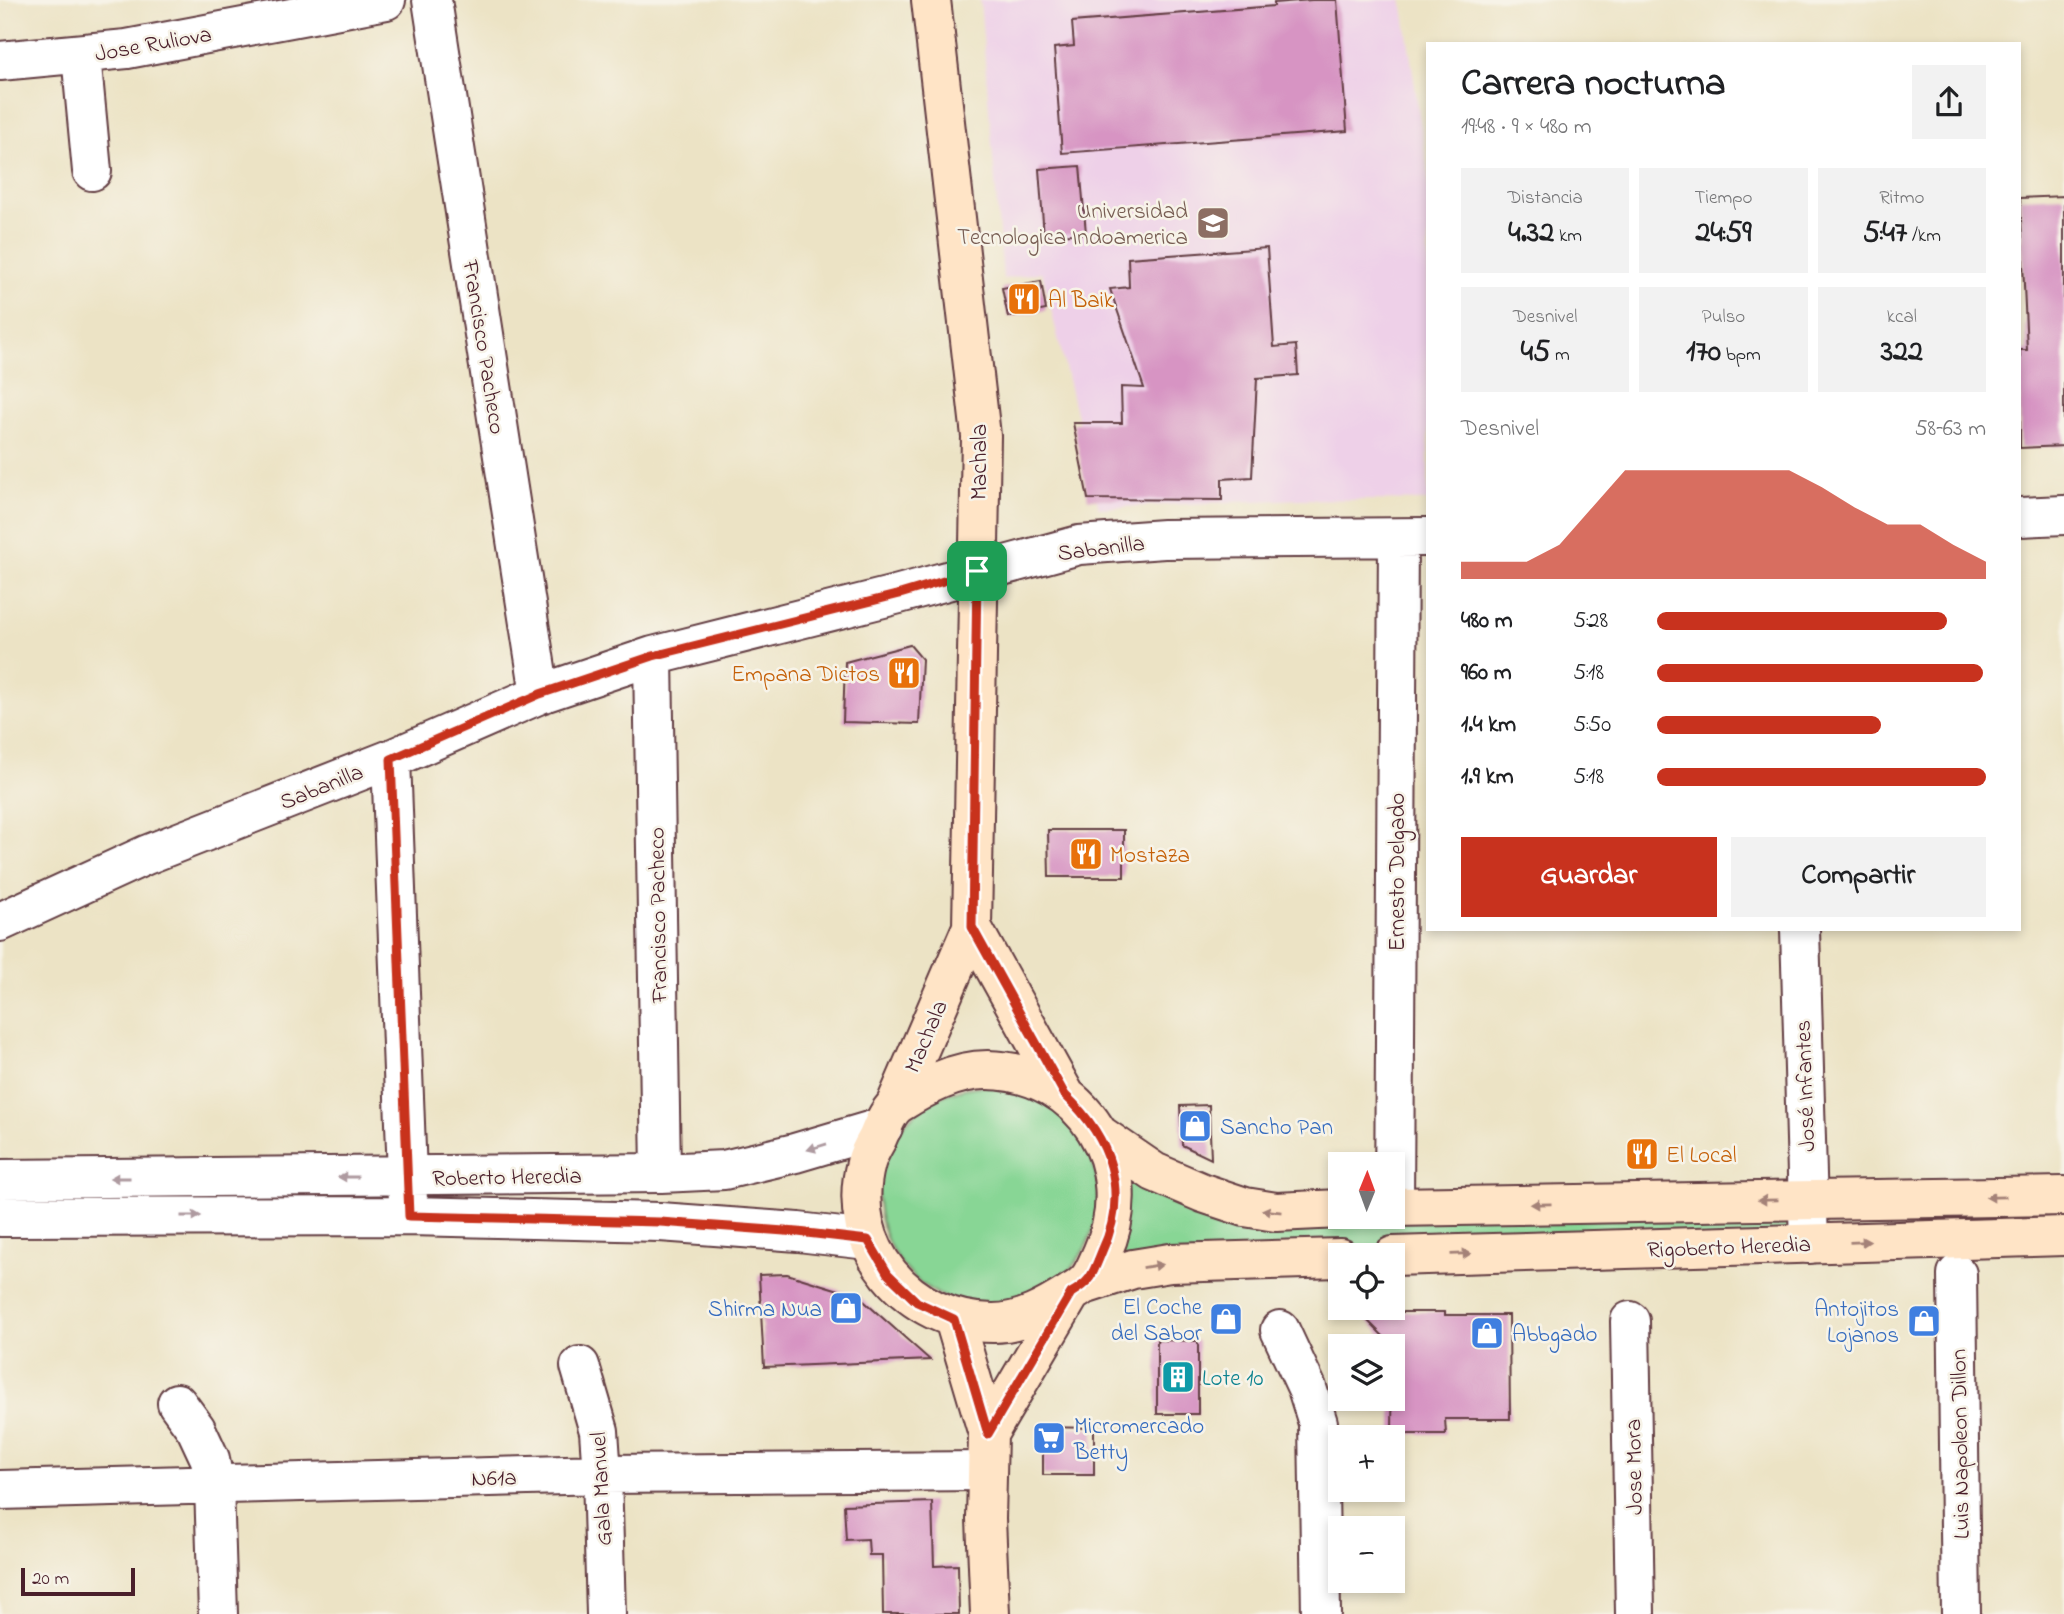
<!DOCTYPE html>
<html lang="es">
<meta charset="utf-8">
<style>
body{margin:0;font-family:"Indie Flower",sans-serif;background:#f2f2f2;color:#202124;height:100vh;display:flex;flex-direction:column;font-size:26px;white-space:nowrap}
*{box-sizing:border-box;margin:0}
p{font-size:23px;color:#757577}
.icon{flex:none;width:38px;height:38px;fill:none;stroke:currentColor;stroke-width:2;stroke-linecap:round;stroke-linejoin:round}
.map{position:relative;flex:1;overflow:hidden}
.details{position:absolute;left:1426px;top:42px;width:595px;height:889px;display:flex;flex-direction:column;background:#fff;border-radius:0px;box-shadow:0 4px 10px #0003}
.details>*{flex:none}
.needle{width:46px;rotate:1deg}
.controls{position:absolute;left:1328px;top:1152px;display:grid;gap:14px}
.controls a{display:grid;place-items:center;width:77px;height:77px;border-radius:0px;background:#fff;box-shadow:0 4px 10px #0003;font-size:35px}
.scale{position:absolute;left:21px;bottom:18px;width:114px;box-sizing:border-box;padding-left:7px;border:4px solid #4a1f2b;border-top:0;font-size:19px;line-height:24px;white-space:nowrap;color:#4a1f2b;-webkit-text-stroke:5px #f7f3e8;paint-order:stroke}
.pin{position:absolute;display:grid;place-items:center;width:60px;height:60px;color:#fff;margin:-30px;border-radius:14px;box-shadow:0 4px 10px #0006}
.round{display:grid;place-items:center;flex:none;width:74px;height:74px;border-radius:0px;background:#f2f2f2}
.summary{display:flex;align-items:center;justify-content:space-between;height:119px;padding:0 35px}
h1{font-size:38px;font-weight:700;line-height:52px}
.figures{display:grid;grid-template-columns:repeat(3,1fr);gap:10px;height:119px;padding:7px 35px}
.figures div{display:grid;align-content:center;border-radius:0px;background:#f2f2f2;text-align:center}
.figures b{font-size:30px;font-weight:700}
.figures small{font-size:19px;font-weight:400}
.figures p{font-size:19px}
.chart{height:196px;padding:14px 35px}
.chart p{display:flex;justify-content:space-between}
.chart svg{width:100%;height:126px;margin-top:7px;fill:#c8321e;opacity:.7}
.cta{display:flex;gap:14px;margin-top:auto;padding:14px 35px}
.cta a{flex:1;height:80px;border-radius:0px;background:#c8321e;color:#fff;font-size:28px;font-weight:700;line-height:80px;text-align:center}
.cta a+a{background:#f2f2f2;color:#202124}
ul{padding:0 35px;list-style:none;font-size:23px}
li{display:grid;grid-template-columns:112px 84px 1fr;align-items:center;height:52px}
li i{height:18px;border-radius:9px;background:#c8321e}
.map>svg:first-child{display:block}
.built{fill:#eed0e8}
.green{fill:#88d695;stroke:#697a60;stroke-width:2}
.building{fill:#d794c3}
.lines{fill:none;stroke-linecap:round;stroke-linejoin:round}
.street-casing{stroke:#623c42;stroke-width:42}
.secondary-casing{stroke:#623c42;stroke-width:42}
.street{stroke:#fff;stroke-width:38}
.secondary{stroke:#ffe4c6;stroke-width:38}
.oneway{fill:#ae9aa0}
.oneway2{fill:#a48278}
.route-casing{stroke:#fff;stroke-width:14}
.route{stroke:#c8321e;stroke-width:9}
.labels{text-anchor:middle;stroke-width:5;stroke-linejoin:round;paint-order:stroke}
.street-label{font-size:23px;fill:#4a1f2b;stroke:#f7f3e8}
.education-label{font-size:23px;fill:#785e54;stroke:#f7f3e8;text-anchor:end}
.food-label{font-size:23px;fill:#c56008;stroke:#f7f3e8;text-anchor:start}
.shop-label{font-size:23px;fill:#366cbe;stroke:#f7f3e8;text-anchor:start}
.culture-label{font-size:23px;fill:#0d838f;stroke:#f7f3e8;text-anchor:start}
</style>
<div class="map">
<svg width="2064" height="1614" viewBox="0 0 2064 1614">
<rect width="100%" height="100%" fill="#f7f3e8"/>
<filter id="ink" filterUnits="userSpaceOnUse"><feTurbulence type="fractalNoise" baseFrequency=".0143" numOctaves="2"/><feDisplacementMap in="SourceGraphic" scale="14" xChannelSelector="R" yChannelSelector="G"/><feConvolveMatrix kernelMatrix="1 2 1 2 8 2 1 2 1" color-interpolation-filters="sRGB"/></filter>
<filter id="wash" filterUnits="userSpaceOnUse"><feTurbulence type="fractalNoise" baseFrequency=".00686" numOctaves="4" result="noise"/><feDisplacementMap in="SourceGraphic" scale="28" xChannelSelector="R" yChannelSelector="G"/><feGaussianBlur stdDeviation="1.57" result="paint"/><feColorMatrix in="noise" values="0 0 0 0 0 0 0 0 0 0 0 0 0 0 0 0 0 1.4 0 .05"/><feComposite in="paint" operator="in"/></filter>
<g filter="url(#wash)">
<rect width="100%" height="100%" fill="#ece3c5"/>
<!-- built -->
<path class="built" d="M980,0H1402L1428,173V501L1301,499L1099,508L1042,272L1003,279Z"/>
<!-- green -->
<path class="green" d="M878 1196a110 110 0 1 1 220 0a110 110 0 1 1-220 0Z
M1121,1167L1340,1216L1799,1205L1797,1237L1457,1245L1136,1258L1101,1269Z"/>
<g id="blocks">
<!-- building -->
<path class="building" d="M1312,0H1337L1347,131L1062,153L1054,48L1074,46L1072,22L1274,6V3Z
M1080,166L1086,233L1044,236L1039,169Z
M2064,196V446L2020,448V350H2027L2020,198Z
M1267,248L1274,347L1296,345L1298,375L1257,378L1252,477L1222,479V500L1088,499L1073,423H1122L1121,387L1144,388L1110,289L1129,287L1128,258Z
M1041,281L1046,310L1008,317L1002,288Z
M910,645L922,659L919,724L843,722L845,662Z
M1048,830H1124V877H1049Z
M1209,1105L1211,1159L1182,1145L1180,1106Z
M787,1274L858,1296L930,1360L764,1367L759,1275Z
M1359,1312H1445V1315H1509L1510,1419H1445L1446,1434H1392L1393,1346Z
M1157,1340L1198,1341V1414H1157Z
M1043,1427L1094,1428V1475H1043Z
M932,1502L934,1566L958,1565L959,1614H883L882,1555H869L868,1539L846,1540L844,1505Z"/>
</g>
</g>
<g filter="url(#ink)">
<use href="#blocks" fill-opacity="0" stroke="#623c42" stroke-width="2"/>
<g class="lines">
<defs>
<path id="street" d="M432,0L540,694
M81,55L92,171
M0,61L127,49L386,0
M2020,517L2064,515
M653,656L661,1173
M391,759L408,1201
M0,922L146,855L391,759L540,694L653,656L899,594L1079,545L1164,539L1428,537
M1800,929L1809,1244
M0,1179L661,1173L724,1170L795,1153L883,1127
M1394,1207L1398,538
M0,1217L409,1216L660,1222L798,1232L868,1240
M1957,1274L1961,1614
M1630,1321L1635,1614
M1280,1330L1307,1388L1318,1423L1321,1614
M580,1366L599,1431L602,1474L606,1614
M177,1403L196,1429L210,1459L214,1485L218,1614
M0,1490L602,1474L987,1471"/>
<path id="secondary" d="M972,927L1065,1095
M895,1106L972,927L981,436L931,0
M1100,1135L1154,1172L1203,1193L1245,1207L1276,1212L1340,1209
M1393,1207L2064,1196
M1393,1256L2064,1236
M1087,1284L1133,1269L1170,1263L1340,1258
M954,1319L988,1434L986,1519L990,1614
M988,1434L1071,1293C1091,1282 1093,1273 1102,1253C1142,1166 1083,1071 987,1070C954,1070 925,1087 899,1103C888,1110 882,1128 877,1139C873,1146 868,1155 866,1163C843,1247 909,1323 993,1323C1022,1323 1047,1308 1071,1293"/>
</defs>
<!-- street casing -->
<use href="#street" class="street-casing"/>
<!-- secondary casing -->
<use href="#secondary" class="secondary-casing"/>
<!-- street -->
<use href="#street" class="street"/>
<!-- secondary -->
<use href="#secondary" class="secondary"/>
</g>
<!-- one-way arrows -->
<defs><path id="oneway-solid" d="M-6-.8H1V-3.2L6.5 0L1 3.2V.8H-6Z" transform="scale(1.75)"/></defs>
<g class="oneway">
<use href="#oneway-solid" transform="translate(817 1147) rotate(163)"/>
<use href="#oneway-solid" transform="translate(348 1177) rotate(180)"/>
<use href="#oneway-solid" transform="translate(120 1178) rotate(180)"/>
<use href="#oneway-solid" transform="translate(191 1216)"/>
</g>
<g class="oneway2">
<use href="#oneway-solid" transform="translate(1996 1197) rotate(179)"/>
<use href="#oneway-solid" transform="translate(1768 1200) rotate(179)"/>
<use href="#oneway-solid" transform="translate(1541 1204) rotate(179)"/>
<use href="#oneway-solid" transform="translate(1272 1211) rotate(-174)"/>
<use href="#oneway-solid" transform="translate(1860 1242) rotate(-2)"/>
<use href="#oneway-solid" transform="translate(1461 1254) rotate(-2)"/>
<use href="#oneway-solid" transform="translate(1153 1266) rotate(-9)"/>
</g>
</g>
<g class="lines" filter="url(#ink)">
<defs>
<path id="route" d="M977,571L972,927L1065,1095C1111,1138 1130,1192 1102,1251C1093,1273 1092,1281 1071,1293L988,1434L954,1319L917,1302L888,1274L868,1240L798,1232L660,1222L409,1216L391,759L540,694L653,656L900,594Z"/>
</defs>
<!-- route casing -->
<use href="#route" class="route-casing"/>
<!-- route -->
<use href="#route" class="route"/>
</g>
<!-- icons -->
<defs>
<symbol id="university-square" viewBox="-11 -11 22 22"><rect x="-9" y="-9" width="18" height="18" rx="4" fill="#8d6e63" stroke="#f7f3e8"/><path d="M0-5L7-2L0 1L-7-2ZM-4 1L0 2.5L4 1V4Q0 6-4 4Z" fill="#fff"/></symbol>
<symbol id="restaurant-square" viewBox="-11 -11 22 22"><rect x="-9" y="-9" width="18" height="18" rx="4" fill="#e8710a" stroke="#f7f3e8"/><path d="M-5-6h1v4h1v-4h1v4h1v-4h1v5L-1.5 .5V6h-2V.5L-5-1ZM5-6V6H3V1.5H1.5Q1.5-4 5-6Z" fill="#fff"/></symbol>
<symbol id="shop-square" viewBox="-11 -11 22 22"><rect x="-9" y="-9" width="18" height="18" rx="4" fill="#3f7fe0" stroke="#f7f3e8"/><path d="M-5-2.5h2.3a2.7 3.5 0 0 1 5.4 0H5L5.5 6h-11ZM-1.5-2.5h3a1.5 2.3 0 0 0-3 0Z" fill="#fff"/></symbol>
<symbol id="building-square" viewBox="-11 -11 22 22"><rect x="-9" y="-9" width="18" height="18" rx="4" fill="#0f9aa8" stroke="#f7f3e8"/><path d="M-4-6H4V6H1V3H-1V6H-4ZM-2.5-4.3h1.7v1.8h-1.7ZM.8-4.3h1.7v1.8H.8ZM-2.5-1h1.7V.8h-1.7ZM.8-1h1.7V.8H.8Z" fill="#fff"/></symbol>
<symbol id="supermarket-square" viewBox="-11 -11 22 22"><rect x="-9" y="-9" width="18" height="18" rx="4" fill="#3f7fe0" stroke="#f7f3e8"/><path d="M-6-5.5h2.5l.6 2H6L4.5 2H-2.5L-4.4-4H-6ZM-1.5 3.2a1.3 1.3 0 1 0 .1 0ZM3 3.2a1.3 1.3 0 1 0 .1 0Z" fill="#fff"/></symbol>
</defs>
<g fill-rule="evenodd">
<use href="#university-square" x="1194" y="204" width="38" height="38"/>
<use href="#restaurant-square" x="1005" y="280" width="38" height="38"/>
<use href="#restaurant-square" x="885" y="654" width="38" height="38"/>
<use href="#restaurant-square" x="1067" y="835" width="38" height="38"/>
<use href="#shop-square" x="1176" y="1107" width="38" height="38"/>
<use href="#restaurant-square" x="1623" y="1135" width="38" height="38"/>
<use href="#shop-square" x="827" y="1289" width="38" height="38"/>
<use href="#shop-square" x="1207" y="1300" width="38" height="38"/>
<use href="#shop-square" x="1905" y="1302" width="38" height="38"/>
<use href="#shop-square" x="1468" y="1314" width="38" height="38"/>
<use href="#building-square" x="1159" y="1358" width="38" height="38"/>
<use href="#supermarket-square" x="1030" y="1419" width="38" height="38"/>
</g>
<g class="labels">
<!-- street labels -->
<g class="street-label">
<text transform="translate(153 43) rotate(-10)" y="8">Jose Ruliova</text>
<text transform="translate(485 347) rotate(81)" y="8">Francisco Pacheco</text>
<text transform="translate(978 462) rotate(-90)" y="8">Machala</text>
<text transform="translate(1101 547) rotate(-7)" y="8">Sabanilla</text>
<text transform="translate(321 786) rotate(-22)" y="8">Sabanilla</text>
<text transform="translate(1396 872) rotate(-90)" y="8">Ernesto Delgado</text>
<text transform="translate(657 915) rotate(-91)" y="8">Francisco Pacheco</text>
<text transform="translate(925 1036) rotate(-67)" y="8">Machala</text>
<text transform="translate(1804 1086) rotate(-92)" y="8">José Infantes</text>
<text transform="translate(507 1176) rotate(-1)" y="8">Roberto Heredia</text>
<text transform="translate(1729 1246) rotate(-2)" y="8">Rigoberto Heredia</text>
<text transform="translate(1959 1444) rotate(-91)" y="8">Luis Napoleon Dillon</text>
<text transform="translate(1633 1467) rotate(-91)" y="8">Jose Mora</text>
<text transform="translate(494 1477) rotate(-2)" y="8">N61a</text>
<text transform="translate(600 1489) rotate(-93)" y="8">Gala Manuel</text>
</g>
<!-- education labels -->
<g class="education-label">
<text x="1188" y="218">Universidad<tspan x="1188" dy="26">Tecnologica Indoamerica</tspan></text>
</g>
<!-- food labels -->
<g class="food-label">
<text x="1048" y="307">Al Baik</text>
<text x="880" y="681" text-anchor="end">Empana Dictos</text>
<text x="1110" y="862">Mostaza</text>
<text x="1666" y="1162">El Local</text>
</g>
<!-- shop labels -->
<g class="shop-label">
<text x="1220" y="1134">Sancho Pan</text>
<text x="1202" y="1314" text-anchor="end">El Coche<tspan x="1202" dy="26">del Sabor</tspan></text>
<text x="822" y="1316" text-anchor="end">Shirma Nua</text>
<text x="1899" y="1316" text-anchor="end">Antojitos<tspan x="1899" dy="26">Lojanos</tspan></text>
<text x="1512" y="1341">Abbgado</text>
<text x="1074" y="1433">Micromercado<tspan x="1074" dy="26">Betty</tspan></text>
</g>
<!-- culture labels -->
<g class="culture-label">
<text x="1202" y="1385">Lote 10</text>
</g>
</g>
</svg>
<div class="controls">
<a><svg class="needle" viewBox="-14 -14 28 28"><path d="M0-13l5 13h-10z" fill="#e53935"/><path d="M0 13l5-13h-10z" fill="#757577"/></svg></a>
<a><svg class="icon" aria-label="locate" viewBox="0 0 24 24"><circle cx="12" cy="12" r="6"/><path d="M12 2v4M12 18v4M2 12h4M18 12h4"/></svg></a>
<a><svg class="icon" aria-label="layers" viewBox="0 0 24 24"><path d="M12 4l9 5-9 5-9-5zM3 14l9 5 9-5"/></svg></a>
<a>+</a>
<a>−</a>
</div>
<div class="scale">20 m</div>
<div class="pin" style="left:977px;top:571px;background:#1e9e55"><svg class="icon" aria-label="arrive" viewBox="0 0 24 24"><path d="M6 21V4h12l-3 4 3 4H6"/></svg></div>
<section class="details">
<div class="summary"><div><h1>Carrera nocturna</h1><p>19:48 · 9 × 480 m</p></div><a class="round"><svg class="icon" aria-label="share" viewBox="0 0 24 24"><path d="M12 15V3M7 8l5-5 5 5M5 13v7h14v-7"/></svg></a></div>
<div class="figures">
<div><p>Distancia</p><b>4.32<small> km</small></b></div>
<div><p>Tiempo</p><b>24:59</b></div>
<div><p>Ritmo</p><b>5:47<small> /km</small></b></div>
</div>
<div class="figures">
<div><p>Desnivel</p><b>45<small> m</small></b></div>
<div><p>Pulso</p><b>170<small> bpm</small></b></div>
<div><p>kcal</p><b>322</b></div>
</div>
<div class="chart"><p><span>Desnivel</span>58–63 m</p>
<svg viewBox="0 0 160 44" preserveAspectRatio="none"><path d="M0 44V38L10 38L20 38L30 32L40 19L50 6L60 6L70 6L80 6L90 6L100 6L110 12L120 19L130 25L140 25L150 32L160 38V44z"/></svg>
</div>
<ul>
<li><b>480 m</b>5:28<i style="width:88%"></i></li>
<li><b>960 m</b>5:18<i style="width:99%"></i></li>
<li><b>1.4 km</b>5:50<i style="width:68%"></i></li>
<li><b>1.9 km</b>5:18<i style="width:100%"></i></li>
</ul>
<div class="cta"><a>Guardar</a><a>Compartir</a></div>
</section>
</div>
